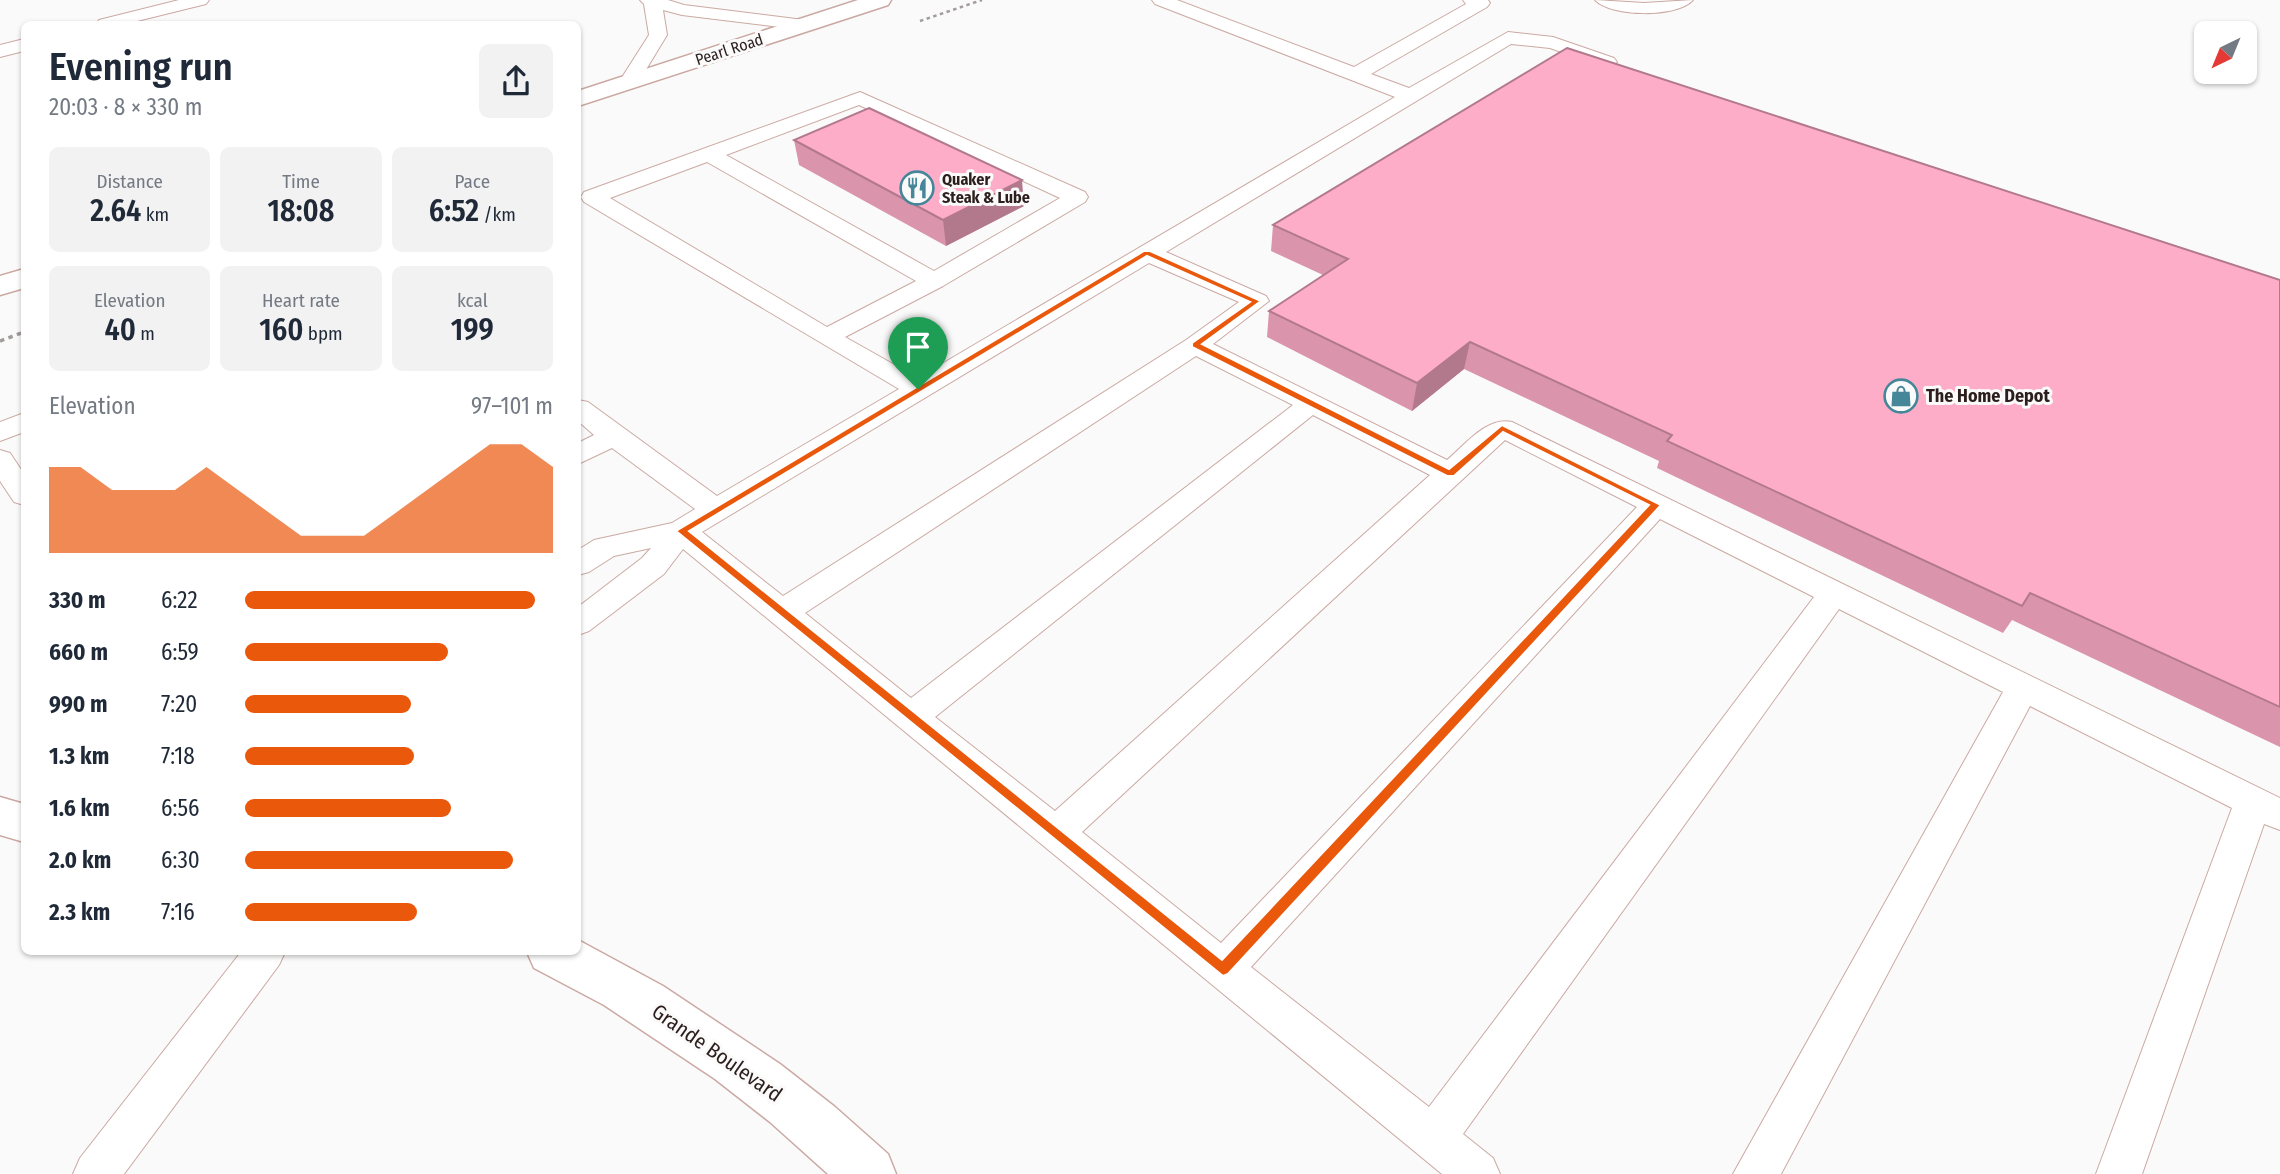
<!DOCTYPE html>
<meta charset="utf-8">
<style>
body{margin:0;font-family:"Fira Sans Condensed",sans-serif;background:#f2f2f3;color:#1f2937;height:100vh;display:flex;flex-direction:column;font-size:26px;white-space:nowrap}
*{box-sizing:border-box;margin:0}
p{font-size:23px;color:#747a83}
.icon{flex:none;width:38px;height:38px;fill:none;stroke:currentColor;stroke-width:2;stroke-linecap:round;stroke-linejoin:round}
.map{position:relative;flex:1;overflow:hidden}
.drawer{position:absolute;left:21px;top:21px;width:560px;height:934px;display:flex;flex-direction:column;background:#fff;border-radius:10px;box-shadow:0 2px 5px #0004}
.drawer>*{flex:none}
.needle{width:46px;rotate:223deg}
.tools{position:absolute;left:2194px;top:21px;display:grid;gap:14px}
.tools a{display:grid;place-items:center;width:63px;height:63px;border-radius:10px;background:#fff;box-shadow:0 2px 5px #0004;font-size:35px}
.pin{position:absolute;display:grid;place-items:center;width:60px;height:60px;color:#fff;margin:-72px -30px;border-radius:50% 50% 50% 0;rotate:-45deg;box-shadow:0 0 7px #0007}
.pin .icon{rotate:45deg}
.round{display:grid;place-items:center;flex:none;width:74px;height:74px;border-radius:10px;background:#f2f2f3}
.headline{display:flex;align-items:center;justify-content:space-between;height:119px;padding:0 28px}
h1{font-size:38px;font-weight:600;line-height:52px}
.stats{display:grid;grid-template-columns:repeat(3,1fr);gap:10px;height:119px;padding:7px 28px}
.stats div{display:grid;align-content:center;border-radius:10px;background:#f2f2f3;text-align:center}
.stats b{font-size:30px;font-weight:600}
.stats small{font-size:19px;font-weight:400}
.stats p{font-size:19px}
.chart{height:196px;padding:14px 28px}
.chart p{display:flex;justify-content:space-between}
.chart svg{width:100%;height:126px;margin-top:7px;fill:#ea580c;opacity:.7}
ul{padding:0 28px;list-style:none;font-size:23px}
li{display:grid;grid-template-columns:112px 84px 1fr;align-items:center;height:52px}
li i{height:18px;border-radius:9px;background:#ea580c}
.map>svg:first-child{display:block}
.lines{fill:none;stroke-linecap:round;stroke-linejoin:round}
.lane-casing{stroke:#cba9a3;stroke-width:2}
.street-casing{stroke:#cba9a3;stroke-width:3}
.primary-casing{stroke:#cba9a3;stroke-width:3}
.path-far1{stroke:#a29c9b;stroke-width:2.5;stroke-dasharray:3.5 3.5;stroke-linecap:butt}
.path{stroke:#a29c9b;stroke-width:3.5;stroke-dasharray:4.5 4.5;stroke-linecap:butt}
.lane{fill:#fff;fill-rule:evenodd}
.street{fill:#fff;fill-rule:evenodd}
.primary{fill:#fff;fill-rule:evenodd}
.wall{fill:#da95ad}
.shaded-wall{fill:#b2798d}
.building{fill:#feadc9;stroke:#b2798d;stroke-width:2}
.route{fill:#ea580c;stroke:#fff;stroke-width:2;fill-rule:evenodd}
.labels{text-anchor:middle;stroke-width:6;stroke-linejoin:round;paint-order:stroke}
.far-street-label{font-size:16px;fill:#2b1e1c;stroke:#fafafa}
.far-poi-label{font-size:16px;font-weight:bold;fill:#2b1e1c;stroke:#fafafa;text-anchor:start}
.poi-label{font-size:18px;font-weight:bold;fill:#2b1e1c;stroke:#fafafa;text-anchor:start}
.near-street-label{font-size:21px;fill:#2b1e1c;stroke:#fafafa}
</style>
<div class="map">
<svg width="2280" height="1174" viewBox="0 0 2280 1174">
<rect width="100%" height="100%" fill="#fafafa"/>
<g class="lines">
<defs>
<path id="lane" d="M179,0H209L206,4L125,24H96L99,20Z
M640,0H668L684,5L804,20L813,25L804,30L682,15L663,10L667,35L636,86L629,88L619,82L649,35L644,4Z
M1152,0H1177L1354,67L1466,4L1463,0H1488L1490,3L1487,7L1371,74L1409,88L1508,32L1553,37L1614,58L1617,62L1607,68L1550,48L1511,44L1166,252L1266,296L1269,301L1213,344L1447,460C1465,445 1487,416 1512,422L2280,798V830L2264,824L2142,1174H2096L2232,808L2030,706L1781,1174H1733L2003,692L1839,609L1463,1134L1493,1158L1500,1174H1442L683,549L664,574L589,631L578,635V607L642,558L651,548L614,556L589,572L578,575V550L594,540L672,523L695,509L612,448L578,464V443L594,435L578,421V400L588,402L717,496L899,389L584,202L581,197L584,192L860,92L1085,192L1088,197L1085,202L943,286L845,337L918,378L1395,97L1155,4ZM859,105L1060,198L934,271L726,155ZM707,162L916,281L827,327L610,198ZM1149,263L1239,302L1186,340L783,596L702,532ZM1196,356L1293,405L911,698L805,613ZM1313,415L1430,475L1055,811L935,717ZM1505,440L1637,507L1221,943L1082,832ZM1660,519L1814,597L1429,1107L1251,967Z
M1595,0L1644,3L1693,0C1677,18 1611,17 1595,0Z
M24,39V51L0,57V45Z
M24,413V432L0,441V422Z
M0,450L10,453L24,474V505L14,502L0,481Z
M241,952H285L279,965L124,1174H73L80,1158Z"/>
<path id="street" d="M0,797L24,804V842L0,835Z
M578,940L663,986L780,1064L835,1107L888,1154L896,1174H828L770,1122L715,1079L604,1005L534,968L527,952H578Z"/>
<path id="primary" d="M858,0H891L888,5L578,106V91Z
M24,269V288L0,295V276Z"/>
</defs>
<!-- lane casing -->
<use href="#lane" class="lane-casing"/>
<!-- street casing -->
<use href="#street" class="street-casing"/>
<!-- primary casing -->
<use href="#primary" class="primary-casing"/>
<!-- path-far1 -->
<path class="path-far1" d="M920,21L982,0"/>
<!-- path -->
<path class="path" d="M0,341L24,332"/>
<!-- lane -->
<use href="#lane" class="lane"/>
<!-- street -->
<use href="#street" class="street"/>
<!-- primary -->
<use href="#primary" class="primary"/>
</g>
<!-- wall -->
<path class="wall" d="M794,140L1024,206L946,246L799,165Z
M1273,225L2280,280V747L2012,620L2003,633L1657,468L1659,461L1464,369L1412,411L1267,337L1269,311L1323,275L1271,251Z"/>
<!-- shaded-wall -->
<path class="shaded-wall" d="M1022,180L1024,206L946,246L943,220Z
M1470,342L1464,369L1412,411L1417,383Z"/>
<!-- building -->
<path class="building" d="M1567,48L2280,280V707L2030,593L2022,606L1667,441L1672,435L1470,342L1417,383L1269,311L1348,259L1273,225Z
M869,108L1022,180L943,220L794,140Z"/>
<!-- route -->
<path class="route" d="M1144,251H1150L1261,301L1202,344L1449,469L1502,425L1661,505L1228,974L1223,976L676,531ZM1147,256L1250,302L1192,343V347L1447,476H1454L1503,432L1649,505L1222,960L689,531Z"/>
<!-- icons -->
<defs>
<symbol id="restaurant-ring" viewBox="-11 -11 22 22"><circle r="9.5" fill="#fafafa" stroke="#458699" stroke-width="1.5"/><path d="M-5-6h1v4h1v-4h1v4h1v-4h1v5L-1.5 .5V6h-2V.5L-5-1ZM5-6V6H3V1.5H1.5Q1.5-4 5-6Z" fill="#458699"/></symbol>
<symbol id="shop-ring" viewBox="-11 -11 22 22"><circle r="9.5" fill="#fafafa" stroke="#458699" stroke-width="1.5"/><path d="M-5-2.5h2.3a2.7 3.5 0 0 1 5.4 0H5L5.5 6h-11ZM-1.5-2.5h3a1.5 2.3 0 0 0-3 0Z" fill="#458699"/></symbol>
</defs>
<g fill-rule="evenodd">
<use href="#restaurant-ring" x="898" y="169" width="38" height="38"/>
<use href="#shop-ring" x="1882" y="377" width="38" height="38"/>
</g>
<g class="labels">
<!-- far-street labels -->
<g class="far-street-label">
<text transform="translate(729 49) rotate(-18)" y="6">Pearl Road</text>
</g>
<!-- far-poi labels -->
<g class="far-poi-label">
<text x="942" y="185">Quaker<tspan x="942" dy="18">Steak &amp; Lube</tspan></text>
</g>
<!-- poi labels -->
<g class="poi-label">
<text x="1926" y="402">The Home Depot</text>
</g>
<!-- near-street labels -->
<g class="near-street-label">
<text transform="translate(717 1053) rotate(35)" y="7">Grande Boulevard</text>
</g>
</g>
</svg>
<div class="tools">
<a><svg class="needle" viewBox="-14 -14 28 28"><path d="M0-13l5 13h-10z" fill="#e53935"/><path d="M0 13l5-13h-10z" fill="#747a83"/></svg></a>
</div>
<div class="pin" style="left:918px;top:389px;background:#1e9e55"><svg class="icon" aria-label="arrive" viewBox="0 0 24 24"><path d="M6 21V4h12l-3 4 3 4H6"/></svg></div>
<section class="drawer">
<div class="headline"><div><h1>Evening run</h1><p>20:03 · 8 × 330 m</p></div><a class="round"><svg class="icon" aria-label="share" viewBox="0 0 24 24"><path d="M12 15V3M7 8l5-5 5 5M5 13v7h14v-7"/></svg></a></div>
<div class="stats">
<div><p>Distance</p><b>2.64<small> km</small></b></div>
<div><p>Time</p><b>18:08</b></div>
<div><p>Pace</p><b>6:52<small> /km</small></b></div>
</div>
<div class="stats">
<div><p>Elevation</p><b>40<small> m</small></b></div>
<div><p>Heart rate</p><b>160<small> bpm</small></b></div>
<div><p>kcal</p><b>199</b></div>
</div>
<div class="chart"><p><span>Elevation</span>97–101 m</p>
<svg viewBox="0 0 160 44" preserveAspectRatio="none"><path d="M0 44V14L10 14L20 22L30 22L40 22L50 14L60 22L70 30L80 38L90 38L100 38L110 30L120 22L130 14L140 6L150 6L160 14V44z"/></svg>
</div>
<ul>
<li><b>330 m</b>6:22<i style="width:94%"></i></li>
<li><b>660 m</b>6:59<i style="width:66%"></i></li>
<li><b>990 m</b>7:20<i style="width:54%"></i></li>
<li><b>1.3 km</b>7:18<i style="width:55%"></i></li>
<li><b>1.6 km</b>6:56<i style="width:67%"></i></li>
<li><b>2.0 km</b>6:30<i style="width:87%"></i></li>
<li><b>2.3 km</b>7:16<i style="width:56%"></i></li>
</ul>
</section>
</div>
